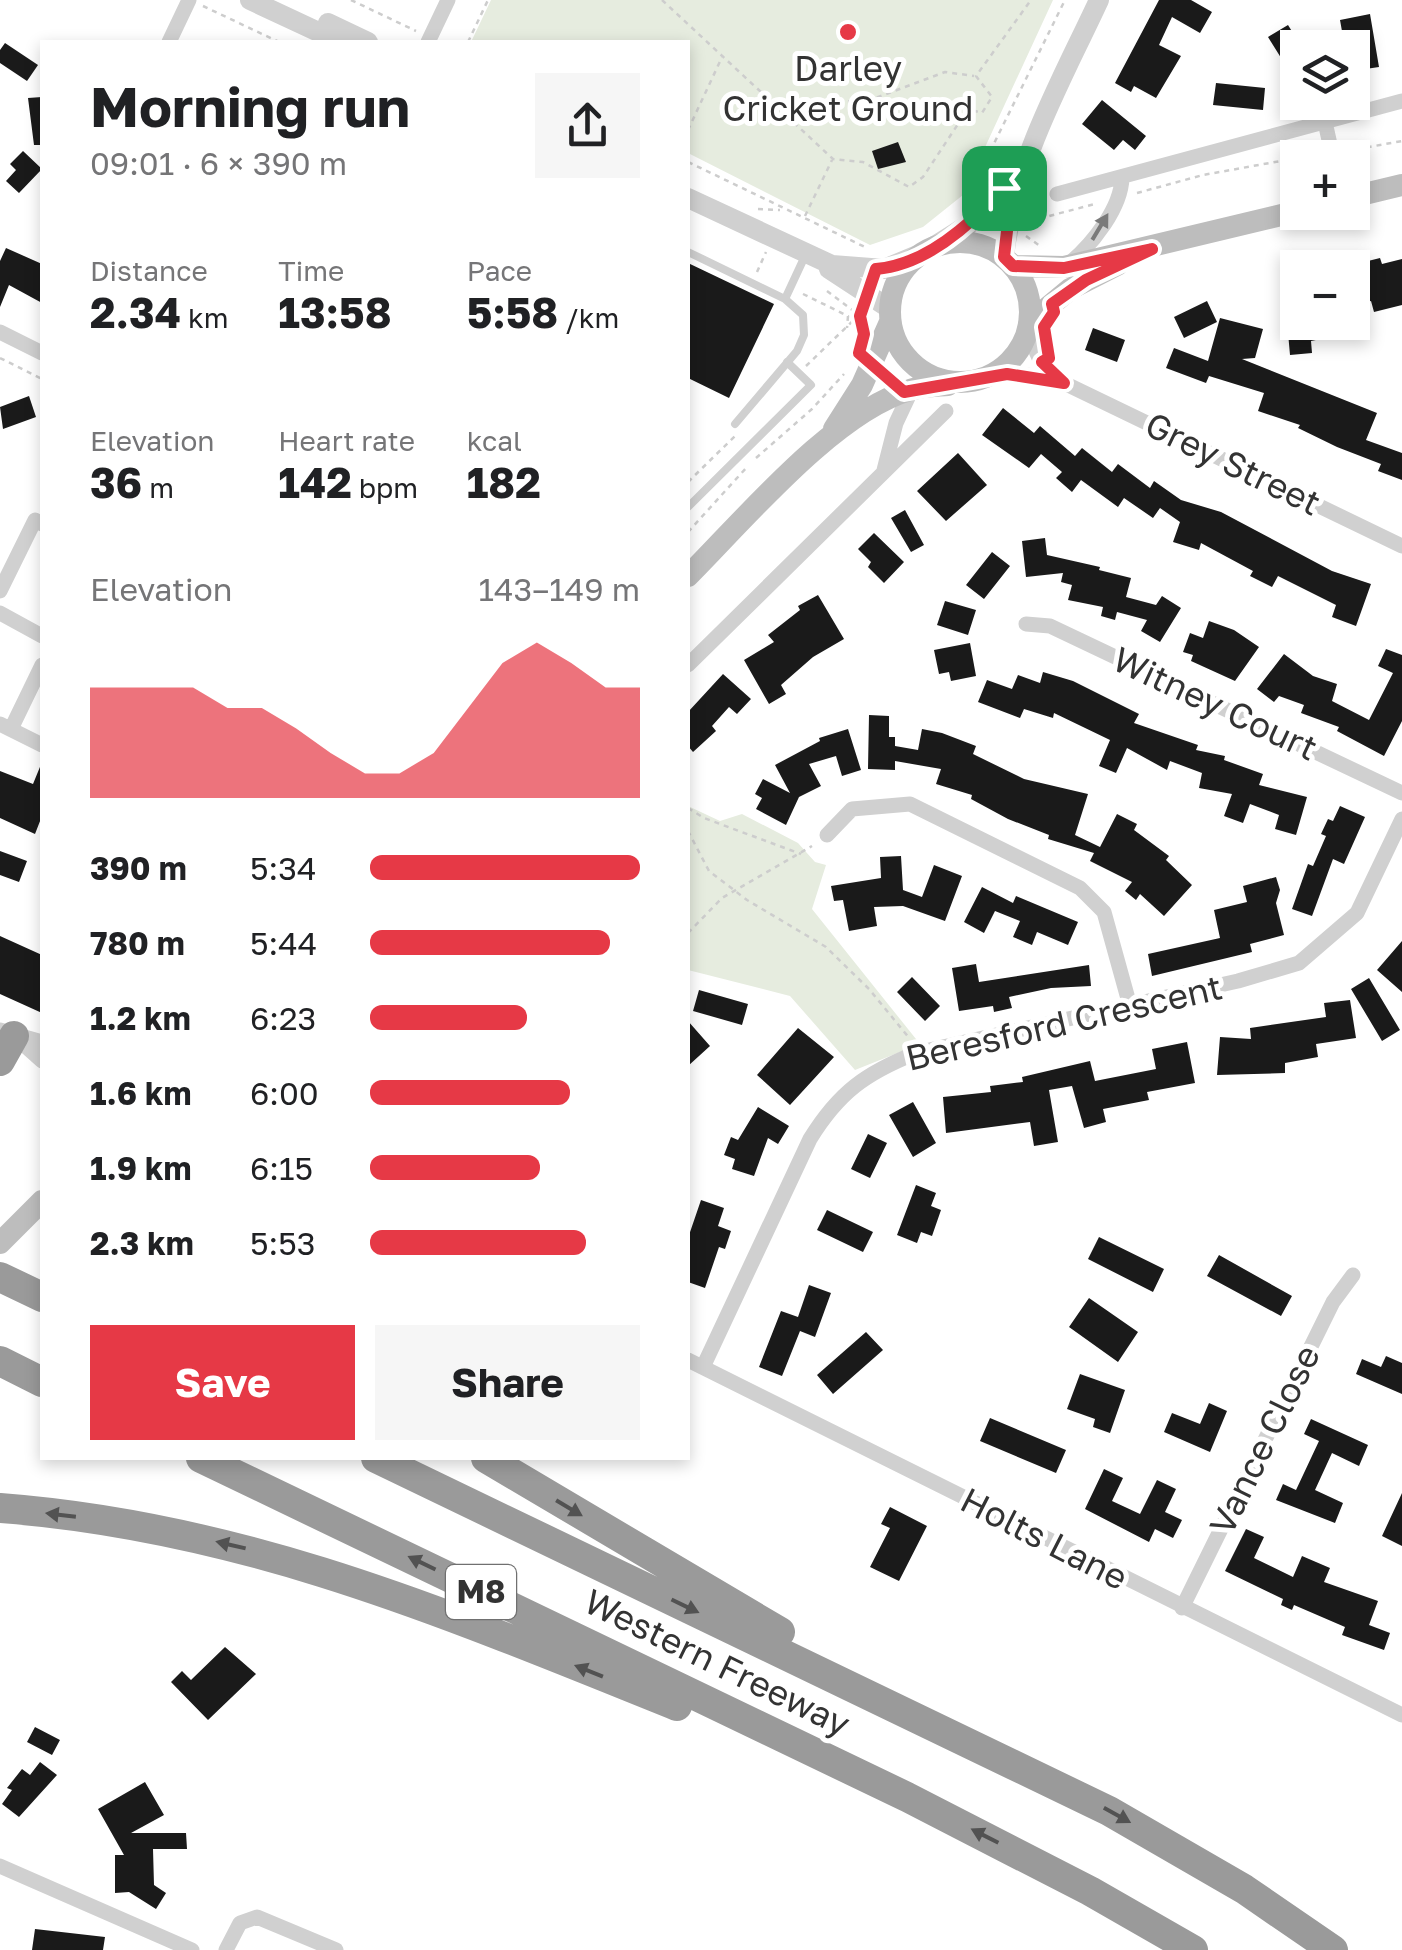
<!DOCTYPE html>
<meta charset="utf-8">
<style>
body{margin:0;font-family:"Golos Text",sans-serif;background:#f6f6f6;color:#202124;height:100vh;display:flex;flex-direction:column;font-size:38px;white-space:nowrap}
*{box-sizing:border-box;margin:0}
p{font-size:32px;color:#757577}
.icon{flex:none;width:55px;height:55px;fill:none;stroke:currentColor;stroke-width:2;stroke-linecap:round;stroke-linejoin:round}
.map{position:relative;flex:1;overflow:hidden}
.details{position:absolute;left:40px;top:40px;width:650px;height:1420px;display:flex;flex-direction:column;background:#fff;border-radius:0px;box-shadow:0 5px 15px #0003}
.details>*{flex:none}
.tools{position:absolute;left:1280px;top:30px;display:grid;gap:20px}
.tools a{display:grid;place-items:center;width:90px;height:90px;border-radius:0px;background:#fff;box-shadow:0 5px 15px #0003;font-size:50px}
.pin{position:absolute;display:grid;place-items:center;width:85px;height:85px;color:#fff;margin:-42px;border-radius:20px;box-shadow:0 5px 15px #0006}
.round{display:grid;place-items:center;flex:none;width:105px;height:105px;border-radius:0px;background:#f6f6f6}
.summary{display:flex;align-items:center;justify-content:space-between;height:170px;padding:0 50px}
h1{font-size:55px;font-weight:700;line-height:75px}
.figures{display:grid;grid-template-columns:repeat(3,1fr);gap:15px;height:170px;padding:10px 50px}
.figures div{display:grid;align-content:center}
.figures b{font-size:42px;font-weight:700}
.figures small{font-size:28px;font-weight:400}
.figures p{font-size:28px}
.chart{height:280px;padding:20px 50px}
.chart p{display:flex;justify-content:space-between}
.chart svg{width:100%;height:180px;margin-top:10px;fill:#e63946;opacity:.7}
.action{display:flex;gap:20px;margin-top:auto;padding:20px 50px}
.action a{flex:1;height:115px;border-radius:0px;background:#e63946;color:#fff;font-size:40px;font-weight:700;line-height:115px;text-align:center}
.action a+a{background:#f6f6f6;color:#202124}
ul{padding:0 50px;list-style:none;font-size:32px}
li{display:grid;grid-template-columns:160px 120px 1fr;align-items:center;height:75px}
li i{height:25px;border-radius:12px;background:#e63946}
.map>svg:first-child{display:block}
.green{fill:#e6ecdf}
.building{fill:#1a1a1a}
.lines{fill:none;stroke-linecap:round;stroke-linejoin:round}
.path{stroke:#cdcdcd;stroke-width:2.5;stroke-dasharray:5 5;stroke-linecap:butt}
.service{stroke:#d0d0d0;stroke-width:8}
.minor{stroke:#d0d0d0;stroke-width:15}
.tertiary{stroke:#d0d0d0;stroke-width:20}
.secondary{stroke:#bdbdbd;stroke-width:22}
.motorway{stroke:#9a9a9a;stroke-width:30}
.oneway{fill:#7a7a7a}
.oneway2{fill:#525252}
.route-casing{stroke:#fff;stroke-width:20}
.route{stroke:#e63946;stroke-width:12}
.poi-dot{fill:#e63946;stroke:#fff;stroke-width:4}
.labels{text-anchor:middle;stroke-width:10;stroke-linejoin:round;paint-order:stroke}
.shield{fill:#fff;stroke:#707070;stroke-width:2.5}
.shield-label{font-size:32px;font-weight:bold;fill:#333}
.poi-label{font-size:35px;fill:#333;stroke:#fff}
.street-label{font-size:35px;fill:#333;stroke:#fff}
</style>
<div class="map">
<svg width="1402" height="1950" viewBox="0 0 1402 1950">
<rect width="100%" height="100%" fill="#fff"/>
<!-- green -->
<path class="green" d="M491,0H1053L963,195L923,227L870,245L688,153V42H471Z
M688,806L720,821L742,814L798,843L815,862L826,865L812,909L920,1044L855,1070L790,996L688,970Z"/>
<!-- building -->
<path class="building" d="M1159,0H1191L1212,12L1200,33L1172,17L1159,45L1181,56L1156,98L1134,86L1131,92L1115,83Z
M1370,14L1379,67L1352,71V48H1345L1340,20Z
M1288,25L1298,41V85L1268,37Z
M5,43L38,65L27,81L0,63V50Z
M1216,83L1265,88L1263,110L1213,105Z
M42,97V145H34L28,98Z
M1102,100L1146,136L1135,150L1123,140L1114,150L1082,124Z
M898,142L906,162L878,169L872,151Z
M23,151L42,169L19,193L6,181L16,170L10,164Z
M6,248L42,264V303L9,285L0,307V261Z
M1380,258L1382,264L1402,259V305L1374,312L1371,301L1360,304L1352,265Z
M688,263L774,304L729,398L688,378Z
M1287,264L1298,295V322H1342L1345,334L1311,341L1312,353L1290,355L1282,265Z
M1207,301L1217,322L1184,338L1174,317Z
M1220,318L1263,329L1255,358L1242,359L1377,413L1366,440L1402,453V480L1378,471L1381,464L1337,447L1298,428L1300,425L1258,411L1264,393L1209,376L1206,383L1166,368L1174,348L1208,361Z
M1093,328L1125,340L1117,362L1085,350Z
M29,396L36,417L3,429L0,407Z
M1003,408L1034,433L1040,426L1075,456L1082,448L1112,472L1118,464L1150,488L1154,481L1181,500L1221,512L1332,571L1371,584L1356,626L1332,617L1336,605L1278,576L1272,587L1250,576L1253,571L1201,543L1199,550L1173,542L1180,522L1160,508L1153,518L1124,498L1118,507L1081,480L1072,492L1056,478L1062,472L1041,454L1029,468L982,435Z
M958,453L987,485L946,521L917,491Z
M905,510L924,545L911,552L891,518Z
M874,533L904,562L884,583L868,567L871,562L858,549Z
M1045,538L1047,555L1100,567L1099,570L1131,578L1126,597L1156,605L1162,596L1181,608L1160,642L1141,631L1147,620L1117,612L1115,620L1101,616L1103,607L1068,600L1072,585L1061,582L1063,573L1026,577L1022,541Z
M992,552L1010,566L984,599L966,585Z
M818,595L844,639L813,657L781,685L786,694L769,704L744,660L774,642L768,635L800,610L798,606Z
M945,601L976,610L968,635L937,625Z
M1209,621L1234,630L1259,647L1235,681L1191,661L1193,655L1183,652L1190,633L1203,638Z
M970,643L976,676L951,681L949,672L939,674L934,650Z
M1386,649L1402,655V721L1384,756L1337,731L1339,727L1301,713L1304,705L1279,696L1274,702L1257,689L1284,654L1313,676L1337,684L1332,701L1369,720L1393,673L1378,666Z
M1043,672L1073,681L1139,714L1134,723L1198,745L1196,750L1225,756L1224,760L1263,774L1259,785L1307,797L1296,835L1275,829L1279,815L1250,804L1243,823L1224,816L1232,794L1199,788L1202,773L1170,761L1167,770L1127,748L1116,773L1099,766L1110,740L1054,713L1053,718L1024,709L1020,718L978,702L987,680L1012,689L1018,675L1040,683Z
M723,674L751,699L737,714L729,707L712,726L716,731L693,752L688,746V712Z
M869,715L889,716V737H895V746L918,750L922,729L942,733L976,746L973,754L1024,779L1088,794L1075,835L1100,847L1117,814L1137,824L1134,830L1169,856L1166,860L1192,885L1164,916L1140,894L1136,900L1125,891L1132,882L1090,861L1094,853L1048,839L1049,835L1008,819L971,799L972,795L936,784L941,769L895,761V770L868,769Z
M848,729L861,770L842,776L836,756L809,764L821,786L799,797L786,825L756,809L762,798L755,794L763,779L790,793L775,765L820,741L819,738Z
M42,762V816L35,834L0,818V771L33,784Z
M1340,806L1365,817L1344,864L1333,859L1312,916L1292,909L1308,864L1313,866L1326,836L1321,834L1328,819L1333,821Z
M0,851L27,861L19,882L0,875Z
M901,856L903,890L922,897L934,865L962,876L945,921L903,906L874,907L877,926L849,931L843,900L834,901L831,886L881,878L880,857Z
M1276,877L1280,890L1276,903L1284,935L1250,944L1252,952L1152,976L1148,954L1220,938L1214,910L1247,902L1243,886Z
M982,887L1013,903L1016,896L1078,922L1068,945L1037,932L1032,945L1013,937L1020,921L995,911L984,933L964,922Z
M0,936L42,955V1013L0,994Z
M1402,941V992L1377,970Z
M976,964L979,982L1089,965L1091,986L1051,988L1009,997L1012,1008L994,1012L993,1006L959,1011L952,968Z
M912,977L940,1006L925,1021L897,992Z
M1369,978L1400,1030L1382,1041L1351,989Z
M699,990L748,1004L742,1025L693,1011Z
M1350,1000L1356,1038L1316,1044L1318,1057L1285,1063V1073L1217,1075L1220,1037L1251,1039L1250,1028L1326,1017L1324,1003Z
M688,1021L710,1046L688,1066Z
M798,1028L834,1057L790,1105L757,1075Z
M1187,1042L1195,1083L1147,1092L1149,1100L1103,1109L1106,1122L1084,1128L1072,1086L1049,1090L1058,1142L1034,1146L1030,1122L946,1133L943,1097L991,1092L990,1086L1023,1082L1022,1077L1090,1061L1095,1081L1156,1069L1152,1049Z
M913,1102L936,1143L913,1157L889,1115Z
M758,1107L789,1126L778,1144L768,1138L754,1176L732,1169L735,1159L724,1155L731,1137L738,1140Z
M868,1134L887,1143L870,1178L851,1169Z
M916,1185L936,1193L931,1206L941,1210L932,1236L921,1232L917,1243L897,1235Z
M701,1200L724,1208L718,1226L731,1231L725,1249L719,1247L705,1288L688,1282V1238Z
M827,1210L873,1232L863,1252L817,1230Z
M1099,1237L1164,1269L1153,1292L1088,1259Z
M1219,1255L1292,1296L1281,1316L1207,1276Z
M809,1285L831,1293L815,1337L800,1331L782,1376L759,1367L781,1311L798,1317Z
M1089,1298L1138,1332L1118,1362L1069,1327Z
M866,1332L883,1350L833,1394L817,1375Z
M1386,1356L1402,1363V1394L1356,1374L1362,1359L1381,1367Z
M1080,1374L1125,1390L1110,1433L1093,1427L1095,1419L1067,1409Z
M1209,1403L1227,1411L1210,1452L1164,1432L1172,1413L1200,1424Z
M990,1418L1066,1450L1056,1473L980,1441Z
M1311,1419L1368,1445L1359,1466L1332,1453L1315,1490L1343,1503L1335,1523L1276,1500L1283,1484L1296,1490L1319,1441L1304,1434Z
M1104,1469L1123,1478L1112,1501L1140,1514L1157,1480L1176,1489L1165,1512L1182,1520L1173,1538L1155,1529L1149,1542L1085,1509Z
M1402,1493V1546L1382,1536Z
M890,1507L927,1526L899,1581L870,1567L890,1528L881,1524Z
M1246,1529L1264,1537L1254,1558L1293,1577L1302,1556L1330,1568L1324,1582L1378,1601L1369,1625L1390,1633L1384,1650L1342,1635L1345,1627L1294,1605L1292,1610L1281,1605L1283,1599L1225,1571Z
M225,1647L256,1674L208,1720L171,1682L182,1671L191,1680Z
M35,1727L60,1740L52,1755L27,1742Z
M40,1762L57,1775L19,1817L2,1804L12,1790L7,1788L22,1769L30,1775Z
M145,1782L164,1815L131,1833H186L187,1849H153L154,1885L166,1893L156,1909L129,1892L115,1893V1855H124L98,1809Z
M35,1929L105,1937L103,1950H32Z"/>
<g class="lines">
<!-- path -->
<path class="path" d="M351,0L416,31
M662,0L833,159L863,162L909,187L923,177L968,109L982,113L992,97L976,76L1031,0
M203,6L279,42
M468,42L488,0
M793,119L815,104L838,100L862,103L945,72L974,76
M688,130L723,55
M1347,151L1402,141
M688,162L867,248
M1137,193L1203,175L1314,155
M968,196L1065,0
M758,209L780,210
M1033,213L1046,203
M805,216L832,160
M1030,221L1095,204
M1026,236L1040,246
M757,272L766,252
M827,291L860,316L863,331
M803,294L848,316L847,328
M0,358L42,379
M806,366L861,313
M756,458L812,409L844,374
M688,482L736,435
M688,532L747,467
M688,808L704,818L801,854
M688,831L709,871L747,900L826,947L869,989L910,1039
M688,933L722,898L812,846"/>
<!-- service -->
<path class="service" d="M688,252L785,299L805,256
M735,424L797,351L804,335L803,315L785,299
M688,507L811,385L787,362"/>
<!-- minor -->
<path class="minor" d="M169,42L189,0
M428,42L448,0
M1325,122L1333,158
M1057,194L1402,101
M1071,262C1093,243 1121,208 1122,178
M1027,331L1039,358L1064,383L1402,546
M0,332L42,353
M985,377L1028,375L1061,382
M884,470L896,423L912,389
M0,591L35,520L42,524
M0,613L42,636
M1026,624L1050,626L1402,793
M688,665L946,411
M0,724L42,745
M11,729L42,665
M827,835L852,809L910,804L1080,888L1104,912L1130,1006
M0,1030L42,1042
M14,1036L42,1061
M688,1360L1402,1715
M703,1367L810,1139C839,1092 866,1073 916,1053L1238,981L1299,963L1357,913L1402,819
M1182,1608L1333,1302L1353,1275
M0,1866L192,1950
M226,1950L240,1923L257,1917L336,1950"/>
<!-- tertiary -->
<path class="tertiary" d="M250,0L340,42
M328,23L368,42
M688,198L832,265L884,269L920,254
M933,247L968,225L1015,173
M1004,257C1015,161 1059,86 1099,0
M829,269L890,309"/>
<!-- secondary -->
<path class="secondary" d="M1352,197L1402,185
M890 312a70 70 0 1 1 140 0a70 70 0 1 1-140 0Z
M1013,266L1064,267L1298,211
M1029,323L1070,289L1117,265
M834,429L862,385L890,322
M688,576C744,520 834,412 910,390C922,386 936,386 948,385
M0,1243L42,1201"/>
<!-- motorway -->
<path class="motorway" d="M0,1061L14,1036
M0,1277L42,1297
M0,1361L42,1382
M201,1458L907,1797L1090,1891L1193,1950
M376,1458L1109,1811L1244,1889L1333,1950
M486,1458L780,1632
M0,1508C248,1527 450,1615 677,1706"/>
</g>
<!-- one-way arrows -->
<defs><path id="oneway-solid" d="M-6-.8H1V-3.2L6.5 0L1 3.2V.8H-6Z" transform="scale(2.5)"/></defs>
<use class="oneway" href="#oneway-solid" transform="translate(1100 227) rotate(-59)"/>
<g class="oneway2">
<use href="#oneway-solid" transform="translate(569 1508) rotate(31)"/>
<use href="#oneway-solid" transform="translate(61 1515) rotate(-173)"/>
<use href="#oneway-solid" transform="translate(231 1545) rotate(-167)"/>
<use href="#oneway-solid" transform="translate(422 1563) rotate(-154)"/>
<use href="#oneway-solid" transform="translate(685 1606) rotate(26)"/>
<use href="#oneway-solid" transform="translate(589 1671) rotate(-158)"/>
<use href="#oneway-solid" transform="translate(1117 1815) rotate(29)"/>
<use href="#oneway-solid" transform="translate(985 1836) rotate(-153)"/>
</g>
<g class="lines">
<defs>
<path id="route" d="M1023,164L1010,205L1004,257L1013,266L1064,268L1152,249L1086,280L1052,304L1054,312L1044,327L1049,358L1042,362L1064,383L1007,374L904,392L859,353L864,334L860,316L876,269C936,264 988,208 1023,164Z"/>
</defs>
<!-- route casing -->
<use href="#route" class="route-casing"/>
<!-- route -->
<use href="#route" class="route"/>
</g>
<!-- markers -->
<circle class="poi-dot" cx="848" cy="32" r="10"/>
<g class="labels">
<!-- shield labels -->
<rect class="shield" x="446" y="1565" width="70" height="54" rx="8"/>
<g class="shield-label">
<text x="481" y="1603">M8</text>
</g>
<!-- poi labels -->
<g class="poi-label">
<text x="848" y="81">Darley<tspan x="848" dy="40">Cricket Ground</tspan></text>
</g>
<!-- street labels -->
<g class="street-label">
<text transform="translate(1233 464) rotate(26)" y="12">Grey Street</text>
<text transform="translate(1215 704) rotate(25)" y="12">Witney Court</text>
<text transform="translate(1064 1023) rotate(-13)" y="12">Beresford Crescent</text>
<text transform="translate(1265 1440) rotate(-64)" y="12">Vance Close</text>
<text transform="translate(1044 1539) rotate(27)" y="12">Holts Lane</text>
<text transform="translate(717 1663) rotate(26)" y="12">Western Freeway</text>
</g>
</g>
</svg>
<div class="tools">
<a><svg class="icon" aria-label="layers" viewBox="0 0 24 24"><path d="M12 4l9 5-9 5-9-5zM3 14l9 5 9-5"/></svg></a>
<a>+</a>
<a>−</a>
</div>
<div class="pin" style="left:1004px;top:188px;background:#1e9e55"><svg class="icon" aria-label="arrive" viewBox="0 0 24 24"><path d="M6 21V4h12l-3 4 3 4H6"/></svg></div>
<section class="details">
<div class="summary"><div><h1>Morning run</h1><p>09:01 · 6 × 390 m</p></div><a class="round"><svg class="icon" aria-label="share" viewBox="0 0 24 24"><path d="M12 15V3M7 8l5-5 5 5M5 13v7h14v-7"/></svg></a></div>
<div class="figures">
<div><p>Distance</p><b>2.34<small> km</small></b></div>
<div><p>Time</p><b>13:58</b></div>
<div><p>Pace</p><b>5:58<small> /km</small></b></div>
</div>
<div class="figures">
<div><p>Elevation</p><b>36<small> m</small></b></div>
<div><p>Heart rate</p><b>142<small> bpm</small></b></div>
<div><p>kcal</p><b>182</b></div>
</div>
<div class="chart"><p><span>Elevation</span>143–149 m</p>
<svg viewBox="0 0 160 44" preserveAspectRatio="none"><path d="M0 44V17L10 17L20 17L30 17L40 22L50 22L60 27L70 33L80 38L90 38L100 33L110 22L120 11L130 6L140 11L150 17L160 17V44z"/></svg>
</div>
<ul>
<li><b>390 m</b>5:34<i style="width:100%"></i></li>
<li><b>780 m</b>5:44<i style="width:89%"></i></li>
<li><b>1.2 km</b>6:23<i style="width:58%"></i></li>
<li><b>1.6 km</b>6:00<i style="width:74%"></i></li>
<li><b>1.9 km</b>6:15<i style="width:63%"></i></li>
<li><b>2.3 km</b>5:53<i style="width:80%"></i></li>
</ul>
<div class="action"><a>Save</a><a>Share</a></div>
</section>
</div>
